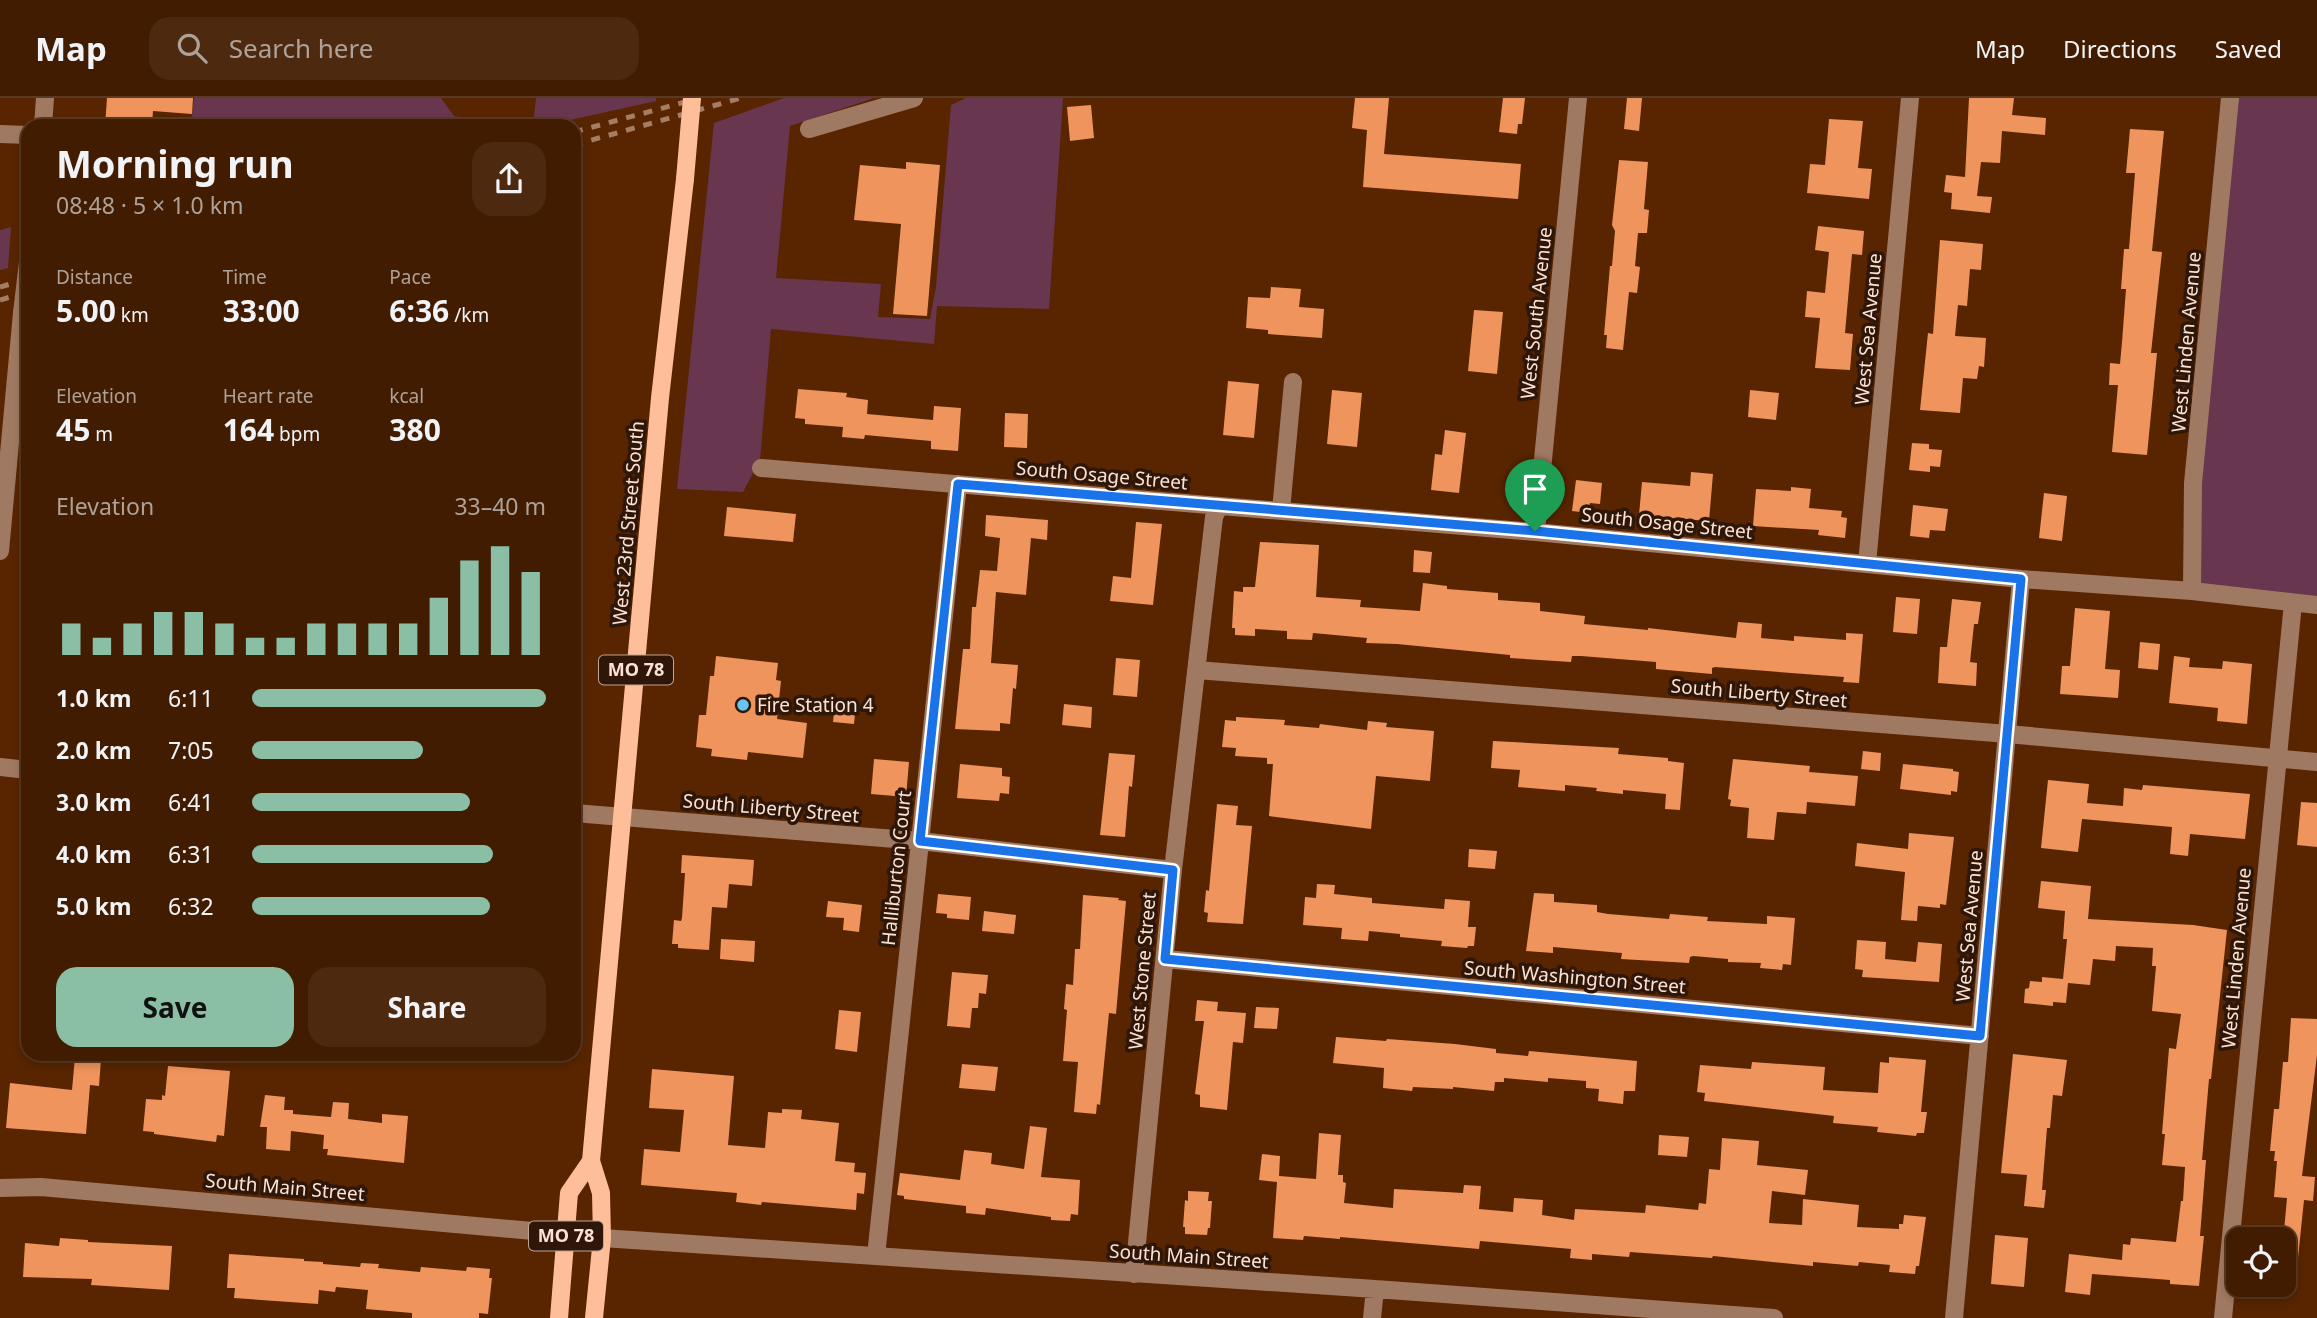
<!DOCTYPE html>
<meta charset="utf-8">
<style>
body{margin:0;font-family:"Noto Sans",sans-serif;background:#4c290f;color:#f1f3f6;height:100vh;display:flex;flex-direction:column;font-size:26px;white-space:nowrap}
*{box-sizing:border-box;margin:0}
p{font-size:23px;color:#aea199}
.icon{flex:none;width:38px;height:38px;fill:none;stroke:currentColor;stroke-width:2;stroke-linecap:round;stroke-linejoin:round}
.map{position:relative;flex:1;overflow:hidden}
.details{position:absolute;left:21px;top:21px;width:560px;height:942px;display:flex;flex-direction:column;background:#421c00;border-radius:21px;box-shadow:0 4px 10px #0003,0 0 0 2px #5a3a22}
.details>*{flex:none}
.fabs{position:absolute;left:2226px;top:1129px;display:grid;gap:14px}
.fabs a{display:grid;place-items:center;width:70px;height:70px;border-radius:14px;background:#421c00;box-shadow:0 4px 10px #0003,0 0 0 2px #5a3a22;font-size:35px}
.pin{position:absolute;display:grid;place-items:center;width:60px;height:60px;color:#fff;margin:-72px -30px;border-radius:50% 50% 50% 0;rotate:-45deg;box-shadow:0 0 7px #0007}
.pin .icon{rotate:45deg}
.round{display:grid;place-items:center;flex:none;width:74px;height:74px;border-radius:21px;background:#4c290f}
.overview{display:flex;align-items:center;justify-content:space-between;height:119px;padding:0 35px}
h1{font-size:38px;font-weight:700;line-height:52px}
.stats{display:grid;grid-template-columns:repeat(3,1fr);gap:10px;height:119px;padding:7px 35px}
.stats div{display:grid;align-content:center}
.stats b{font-size:30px;font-weight:700}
.stats small{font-size:19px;font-weight:400}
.stats p{font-size:19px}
.chart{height:196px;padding:14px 35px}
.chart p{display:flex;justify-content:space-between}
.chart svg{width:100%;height:126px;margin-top:7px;stroke:#8abfa5;stroke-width:6}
.cta{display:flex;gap:14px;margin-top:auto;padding:14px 35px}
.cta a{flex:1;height:80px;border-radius:21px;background:#8abfa5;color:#111;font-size:28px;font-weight:700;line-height:80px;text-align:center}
.cta a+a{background:#4c290f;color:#f1f3f6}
ul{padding:0 35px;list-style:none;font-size:23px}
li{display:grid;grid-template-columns:112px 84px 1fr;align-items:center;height:52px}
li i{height:18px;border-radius:9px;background:#8abfa5}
header{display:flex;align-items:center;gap:42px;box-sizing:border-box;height:98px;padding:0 35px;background:#421c00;border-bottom:2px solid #5a3a22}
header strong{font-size:33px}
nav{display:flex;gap:38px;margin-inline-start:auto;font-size:24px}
.search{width:490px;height:63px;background:#4c290f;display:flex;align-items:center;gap:18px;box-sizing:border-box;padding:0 24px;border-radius:21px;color:#aea199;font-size:26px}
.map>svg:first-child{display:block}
.green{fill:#69364f}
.building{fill:#ef945d}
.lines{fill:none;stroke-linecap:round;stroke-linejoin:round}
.minor{stroke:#a07962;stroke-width:18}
.major{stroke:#febe9a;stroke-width:18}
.rail{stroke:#a57d63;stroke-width:5;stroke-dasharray:9 9;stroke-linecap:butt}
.minor-bridge{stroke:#a07962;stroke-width:18}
.major-bridge{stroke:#febe9a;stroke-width:18}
.route-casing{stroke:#fff;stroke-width:14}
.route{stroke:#1a73e8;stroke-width:9}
.poi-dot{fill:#67c4f0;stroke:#2e1709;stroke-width:2.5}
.labels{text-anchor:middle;stroke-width:7;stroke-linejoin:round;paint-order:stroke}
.shield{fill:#2e1709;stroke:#bea596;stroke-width:2}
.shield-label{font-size:18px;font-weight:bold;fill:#fce2d3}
.street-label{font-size:19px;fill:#fce2d3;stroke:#2e1709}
.poi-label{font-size:19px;fill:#fce2d3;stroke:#2e1709;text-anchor:start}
</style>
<header>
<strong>Map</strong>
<div class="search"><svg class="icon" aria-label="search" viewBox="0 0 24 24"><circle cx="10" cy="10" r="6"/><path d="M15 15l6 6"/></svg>Search here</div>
<nav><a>Map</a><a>Directions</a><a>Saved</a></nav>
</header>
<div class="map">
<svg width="2317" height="1220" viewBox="0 0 2317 1220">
<rect width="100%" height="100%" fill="#582500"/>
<!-- green -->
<path class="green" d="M194,0H441L454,18L518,28H191Z
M536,0H656V3L543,28H533Z
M784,0H874L790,28L776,180L881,186L878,219L930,221L936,189L951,7L966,0H1063L1049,211L937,208L934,246L771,231L760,362L743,394L677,391L714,25Z
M2230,0H2317V506L2192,493Z
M11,129L8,170L0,172V132Z"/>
<!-- building -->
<path class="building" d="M107,0H193L192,16L153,13L152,28H105Z
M1355,0H1389L1384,56L1521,66L1518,101L1363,89L1367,32L1352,30Z
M1503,0H1525L1522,26H1518L1517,36L1499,34Z
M1627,0H1642L1639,33L1624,31Z
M1969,0H2014L2012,17L2046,20L2045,37L2002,33L2000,65L1981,64L1977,98L1992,99L1990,115L1951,111L1952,95L1944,94L1946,77L1965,79Z
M1091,7L1094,40L1070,43L1067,9Z
M1829,21L1863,23L1858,70L1872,71L1869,101L1807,95L1810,66L1825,67Z
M2130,31L2164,33L2152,153L2162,154L2151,255H2157L2147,357L2112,354L2118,287H2109L2110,265L2120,266L2122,244L2126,191H2121L2124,151H2129L2135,75H2126Z
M1619,62L1648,64L1644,111L1649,112L1647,135H1638L1635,168L1640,169L1637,195L1629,194L1623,252L1606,250L1607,237H1604L1610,168H1612L1615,133L1612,127Z
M906,64L940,67L927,218L893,216L901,126L854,122L860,67L906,71Z
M1818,128L1864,133L1862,157L1852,156L1845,235L1853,236L1850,272L1815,270L1820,220L1805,219L1807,193L1825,195L1829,154L1815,152Z
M1940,142L1983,146L1981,172L1970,171L1967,208L1958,207L1955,238L1986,240L1984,269L1979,268L1977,281L1963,280L1960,315L1920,312L1928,235L1933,236Z
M1271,189L1301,191L1299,209L1324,211L1322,240L1268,236V232L1246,230L1248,199L1270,200Z
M1474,212L1503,214L1497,276L1468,273Z
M1228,283L1259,286L1254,340L1223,337Z
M798,291L847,295L846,299L868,302L867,316L933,322L934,308L961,310L958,353L931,351V343L865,337L864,341L842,339L843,329L805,326V321L795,320Z
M1332,292L1362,295L1357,349L1327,346Z
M1750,292L1779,295L1776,322L1748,319Z
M1005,315L1028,316L1027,350L1004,349Z
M1445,332L1466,335L1459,395L1431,392L1435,356L1442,357Z
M1912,345L1929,346V351L1942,352L1940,369L1930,368V374L1909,372Z
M1691,374L1713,376L1709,423L1672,420L1671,423L1653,422V418L1639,417L1642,384L1690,388Z
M1576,382L1602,385L1600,406L1590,405L1589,415L1572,413Z
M1791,389L1811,391L1809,410L1842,413L1841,419L1847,420L1845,440L1818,437L1819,432L1753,428L1756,391L1791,393Z
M2044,395L2067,398L2062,443L2039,440Z
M1913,407L1948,411L1945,433L1930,432L1929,440L1910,438Z
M727,409L796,416L793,444L724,438Z
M986,417L1048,422L1047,442L1031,440L1026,497L996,494L991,565L1018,567L1016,591L1013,590L1010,626L1000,625V633L955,631L963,551H970L972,509H976L980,472L997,473L1000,440L985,438Z
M1136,424L1162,426L1153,507L1110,503L1113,478L1131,480Z
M1260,444L1319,447L1316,499L1361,502L1360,509L1420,513L1423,485L1447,488V491L1498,495V502L1540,505V513L1585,518L1584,526L1648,532V530L1736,540L1738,524L1762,526L1761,540L1794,543V538L1846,542V535L1863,536L1859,585L1843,584L1844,579L1715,569L1712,570V576L1656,571V564L1581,558H1572L1571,564L1510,560V557L1397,546L1366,545L1367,540L1313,535L1312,542L1287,541V533L1255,531V538L1235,537V530H1232L1234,493L1243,494V489H1255Z
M1414,452L1432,454L1430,475L1413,474Z
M1896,499L1920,501L1917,536L1893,534Z
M1952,501L1981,504L1978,526H1974L1970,564L1977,565L1976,588L1938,585L1940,549H1947Z
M2075,510L2110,513L2105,571L2120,572L2118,600L2060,596L2062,568H2070Z
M2140,544L2160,546L2158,572L2138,570Z
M716,558L778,565L776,582L781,583L777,621L807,625L803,660L748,654L747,662L711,658L712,651L696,649L699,617H706L710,578H714Z
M2174,558L2190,560L2189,569L2222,571L2223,563L2252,566L2247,626L2217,623L2218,610L2169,605Z
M1116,560L1140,562L1137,599L1113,597Z
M835,604L856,606L854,626L833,624Z
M1064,606L1092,609L1091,630L1062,627Z
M1236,619L1285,622L1284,627L1319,630L1320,626L1367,632L1368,623L1387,625L1386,629L1434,633L1430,683L1376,678L1371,731L1269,718L1273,666H1267V660L1235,658L1236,650L1222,649L1225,622L1236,623Z
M1493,643L1619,650L1618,656L1668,660V663L1684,665L1680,712L1665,711L1666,696L1623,692V696L1596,693L1597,690L1565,687V693L1518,689L1520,672L1491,670Z
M1863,653L1881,655L1880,673L1861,671Z
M1109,655L1135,657L1132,689L1129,688L1125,739L1100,737Z
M874,661L909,664L906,699L871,696Z
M1733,661L1810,668L1809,674L1858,678L1855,708L1807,704L1806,716L1777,714L1774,742L1747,740L1749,710L1730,708L1731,702L1728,701Z
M960,666L1002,670V678L1010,679L1009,696L1000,695L999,703L957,700Z
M1903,666L1953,671V673L1959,674L1957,694L1951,693V697L1900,691Z
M2048,682L2089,686L2087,705L2123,708L2124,690L2142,692L2143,687L2250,696L2245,741L2190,736L2188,758L2170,756L2172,729L2082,721L2078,754L2041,750Z
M2301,704L2317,705V749L2297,747Z
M1217,706L1238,708L1236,727L1252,728L1243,826L1207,824L1208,815L1204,814L1206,792L1209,793Z
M1909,735L1954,739L1946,807L1940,806V810L1918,808L1917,823L1901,822L1905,774L1855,768L1857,745L1908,751Z
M1469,751L1497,753L1495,771L1468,769Z
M682,757L754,762L752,788L729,786L727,810L712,809L709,852L678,850V846H672L674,822L681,823L682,820L685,775H681Z
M2041,783L2091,788L2088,821L2193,827L2227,832L2211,981H2209L2202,1062H2206L2200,1138H2204L2199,1188L2170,1186V1182L2092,1176L2090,1197L2065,1194L2069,1156L2122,1162L2123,1146L2130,1147L2131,1140L2176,1144L2181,1103H2183L2185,1069L2162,1067L2165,1036H2162L2169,950L2176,951L2181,916L2152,913L2156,868H2152L2153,850L2116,848L2115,863L2093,861L2090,887L2068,885L2066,905L2053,904V908L2024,905L2025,891L2029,890L2030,883L2042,884V879L2063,881L2067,841H2063L2065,813L2038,810Z
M1317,786L1335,787L1334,796L1372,800V805L1444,811L1445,801L1470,803L1468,829H1476L1474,848H1468L1467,850L1441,848L1442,843L1400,839V836L1369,833L1368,843L1341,841L1342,830L1303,827L1305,799L1316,800Z
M1534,795L1554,796V804L1597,807V814L1608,816L1669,821L1670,816L1708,819L1707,823L1767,826V818L1795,820L1791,867L1783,866L1782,872L1760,870L1761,865L1728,864V861L1693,858L1690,859L1689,865L1621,861L1622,855L1553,849V855L1526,853Z
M938,796L971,799L969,822L947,820V816L936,815Z
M1083,797L1119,800L1118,802L1126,803L1116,916L1109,915L1100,1007L1097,1006L1096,1016L1074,1014L1078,964L1063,963L1067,912L1064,911L1066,886L1073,887L1075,851H1080Z
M828,803L862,807L859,834L843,832L844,820L826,819Z
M984,813L1016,817L1014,836L982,833Z
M721,841L755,843L754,864L720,861Z
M1857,842L1886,844L1885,861L1916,864L1918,844L1942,846L1939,884L1862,879L1863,872L1855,871Z
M952,874L988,877L986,896L979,895L978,910H972L970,930L947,928Z
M1197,902L1218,904L1217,913L1246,915L1243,945L1233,944L1227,1012L1200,1009V997L1195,996L1204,923H1195Z
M1256,909L1279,910L1277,931L1254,930Z
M839,912L861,914L857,954L835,951Z
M2291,920L2317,921V957L2302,1078L2315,1079L2313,1103L2304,1102L2295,1189H2284V1133L2287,1100L2274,1099L2277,1063H2274L2275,1053H2270L2274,1011H2279L2283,964H2288Z
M1336,939L1386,943L1387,941L1455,946L1496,951V955L1528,958L1529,953L1637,963L1635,993H1624L1623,1006L1598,1003L1599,991L1586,990V983L1548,980V984L1504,980V984H1495L1494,993L1453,989V991L1413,989L1412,993L1383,990L1384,970L1333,965Z
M2013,956L2067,962L2062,998L2053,997L2050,1030H2047L2042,1092H2046L2044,1110L2024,1108L2027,1077L2001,1075Z
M75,959L101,961L99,988L90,987L86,1036L6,1030L10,985L72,992Z
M1889,959L1926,962L1921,1014H1927L1924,1035H1917L1916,1038L1877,1034L1878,1029L1833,1025L1834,1018L1704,1003L1705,995L1697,994L1700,967L1751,971L1752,964L1825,969L1823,992L1878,995L1880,964L1889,965Z
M962,966L998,969L995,993L959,990Z
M168,968L230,973L224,1038L217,1037L216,1044L154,1036V1034L143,1033L146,1001L162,1002V997L165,998Z
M652,971L734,978L728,1047L765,1050L768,1014L782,1015V1011L802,1012L801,1021L839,1025L835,1063L855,1065L854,1074L866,1075L864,1096L857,1095L856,1112L762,1104L761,1107L736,1104L737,1095L641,1087L644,1051L680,1054L684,1012L649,1010Z
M265,997L285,999L284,1012H293V1016L331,1019L333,1004L349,1005L348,1021L382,1025V1016L408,1018L404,1065L327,1057L328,1051H323L324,1037L291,1033L290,1053L266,1051L267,1029H260Z
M1030,1028L1047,1030L1041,1079L1080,1082L1078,1117L1071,1116L1070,1123L1051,1122V1119L986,1110L985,1117L966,1115V1108L904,1101V1098L897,1097L900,1075L960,1082L964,1052L992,1055L991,1066L1024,1071Z
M1319,1035L1341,1037L1338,1077H1343V1084L1346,1085L1344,1105L1393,1110L1394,1091L1463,1095L1464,1087L1481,1088L1479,1111L1513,1114L1514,1100L1543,1102L1542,1117L1574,1122L1575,1111L1645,1115L1646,1107L1698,1112L1699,1105L1706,1106L1709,1071L1720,1072L1722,1040L1759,1043L1757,1067L1808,1072L1805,1097L1772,1093L1769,1125L1802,1127L1803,1101L1859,1107L1857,1129L1899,1131V1126H1903L1904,1117L1926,1119L1919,1168H1916L1915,1176L1889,1174L1890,1167L1859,1164L1858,1168L1813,1164V1168L1713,1158L1712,1160L1630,1154L1629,1159L1592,1156V1162L1570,1160L1571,1151L1480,1143L1479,1151L1340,1139V1141L1304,1138L1303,1142L1273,1140L1277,1084L1259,1082L1262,1056L1280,1058L1279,1078L1316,1081Z
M1659,1037L1689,1039L1687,1059L1658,1057Z
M1188,1093L1209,1094L1208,1103H1212L1210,1130H1208L1207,1137L1185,1136V1129H1183L1185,1102L1188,1103Z
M1995,1137L2028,1140L2024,1189L1991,1186Z
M60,1140L88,1142V1144L172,1148L169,1192L91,1187L92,1181L23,1179L25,1145L59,1148Z
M229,1156L304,1161V1163L323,1164V1166L360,1169L361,1165L379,1166L378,1170L420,1174L421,1169L466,1173L467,1169L490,1171L489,1180H492L488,1216L479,1215V1220H412V1215L366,1211L368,1192L336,1189L335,1194L319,1192L318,1206L234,1200L235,1190H227Z"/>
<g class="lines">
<!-- minor -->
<path class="minor" d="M43,28L45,0
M809,31L914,0
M0,36L28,37
M761,370L1536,434L2021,481L2192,493L2317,507
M1281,412L1293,284
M1536,434L1578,0
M0,453L22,215
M1867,466L1910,0
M2192,493L2193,385L2230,0
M1197,572L2008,636L2317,664
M0,669L28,672
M574,715L920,743L1173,772
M1165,861L1980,938
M0,1090L41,1089L566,1136
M602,1140L1375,1191L1774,1220
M876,1158L958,386
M1134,1176L1173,772L1214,419L1219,408
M1372,1220L1375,1191
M1954,1220L2021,481
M2223,1220L2293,505"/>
<!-- major -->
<path class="major" d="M559,1220L569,1095L591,1063
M594,1220L602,1140L601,1095L591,1063L660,300L685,81"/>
<!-- rail -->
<path class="rail" d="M574,34L700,0
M574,47L741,0
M0,189L28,181
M0,202L28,194"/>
<!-- minor-bridge -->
<path class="minor-bridge" d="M22,215L28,164"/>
<!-- major-bridge -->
<path class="major-bridge" d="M685,81L692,0"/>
</g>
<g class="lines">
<defs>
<path id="route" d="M958,386L1535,433L2021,481L1980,938L1165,861L1173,772L920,743Z"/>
</defs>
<!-- route casing -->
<use href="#route" class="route-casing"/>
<!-- route -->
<use href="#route" class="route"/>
</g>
<!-- markers -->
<circle class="poi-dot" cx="743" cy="607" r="7"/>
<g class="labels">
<!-- shield labels -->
<g class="shield">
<rect x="599" y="557.5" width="74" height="29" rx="5"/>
<rect x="529" y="1123.5" width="74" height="29" rx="5"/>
</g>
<g class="shield-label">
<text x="636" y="578">MO 78</text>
<text x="566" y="1144">MO 78</text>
</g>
<!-- street labels -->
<g class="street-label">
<text transform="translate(1536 215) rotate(-84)" y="7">West South Avenue</text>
<text transform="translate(1868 231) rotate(-85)" y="7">West Sea Avenue</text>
<text transform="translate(2186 244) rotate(-85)" y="7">West Linden Avenue</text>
<text transform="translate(1102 377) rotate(5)" y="7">South Osage Street</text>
<text transform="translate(628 425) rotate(-85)" y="7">West 23rd Street South</text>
<text transform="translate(1667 425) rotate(6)" y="7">South Osage Street</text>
<text transform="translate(1759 595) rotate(5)" y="7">South Liberty Street</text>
<text transform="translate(771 710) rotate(5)" y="7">South Liberty Street</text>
<text transform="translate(896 770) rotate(-84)" y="7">Halliburton Court</text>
<text transform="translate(1969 828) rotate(-85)" y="7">West Sea Avenue</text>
<text transform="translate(2236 860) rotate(-85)" y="7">West Linden Avenue</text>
<text transform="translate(1142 873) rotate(-85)" y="7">West Stone Street</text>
<text transform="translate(1575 879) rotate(5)" y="7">South Washington Street</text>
<text transform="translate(285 1089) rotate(5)" y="7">South Main Street</text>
<text transform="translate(1189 1158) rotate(4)" y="7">South Main Street</text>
</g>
<!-- poi labels -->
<g class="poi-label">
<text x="757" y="614">Fire Station 4</text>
</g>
</g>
</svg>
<div class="fabs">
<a><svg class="icon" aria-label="locate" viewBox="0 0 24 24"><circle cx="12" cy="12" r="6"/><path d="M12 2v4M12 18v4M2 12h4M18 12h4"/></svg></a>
</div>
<div class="pin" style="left:1535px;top:433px;background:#1e9e55"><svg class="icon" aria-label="arrive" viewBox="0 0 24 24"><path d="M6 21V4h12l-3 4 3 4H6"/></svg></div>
<section class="details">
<div class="overview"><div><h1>Morning run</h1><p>08:48 · 5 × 1.0 km</p></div><a class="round"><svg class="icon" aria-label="share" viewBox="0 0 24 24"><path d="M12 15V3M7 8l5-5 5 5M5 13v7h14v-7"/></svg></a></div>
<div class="stats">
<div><p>Distance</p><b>5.00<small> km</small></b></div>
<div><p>Time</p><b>33:00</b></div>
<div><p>Pace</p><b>6:36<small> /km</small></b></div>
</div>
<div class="stats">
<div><p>Elevation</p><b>45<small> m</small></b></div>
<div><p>Heart rate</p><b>164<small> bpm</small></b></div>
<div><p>kcal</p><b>380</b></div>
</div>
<div class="chart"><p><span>Elevation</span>33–40 m</p>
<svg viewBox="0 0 160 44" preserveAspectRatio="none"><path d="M5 44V33M15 44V38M25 44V33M35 44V29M45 44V29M55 44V33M65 44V38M75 44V38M85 44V33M95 44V33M105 44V33M115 44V33M125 44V24M135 44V11M145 44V6M155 44V15"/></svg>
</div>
<ul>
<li><b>1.0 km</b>6:11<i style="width:100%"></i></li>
<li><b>2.0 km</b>7:05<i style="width:58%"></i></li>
<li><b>3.0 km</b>6:41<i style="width:74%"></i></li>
<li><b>4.0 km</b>6:31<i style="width:82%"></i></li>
<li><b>5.0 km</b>6:32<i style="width:81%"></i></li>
</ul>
<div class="cta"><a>Save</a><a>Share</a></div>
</section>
</div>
